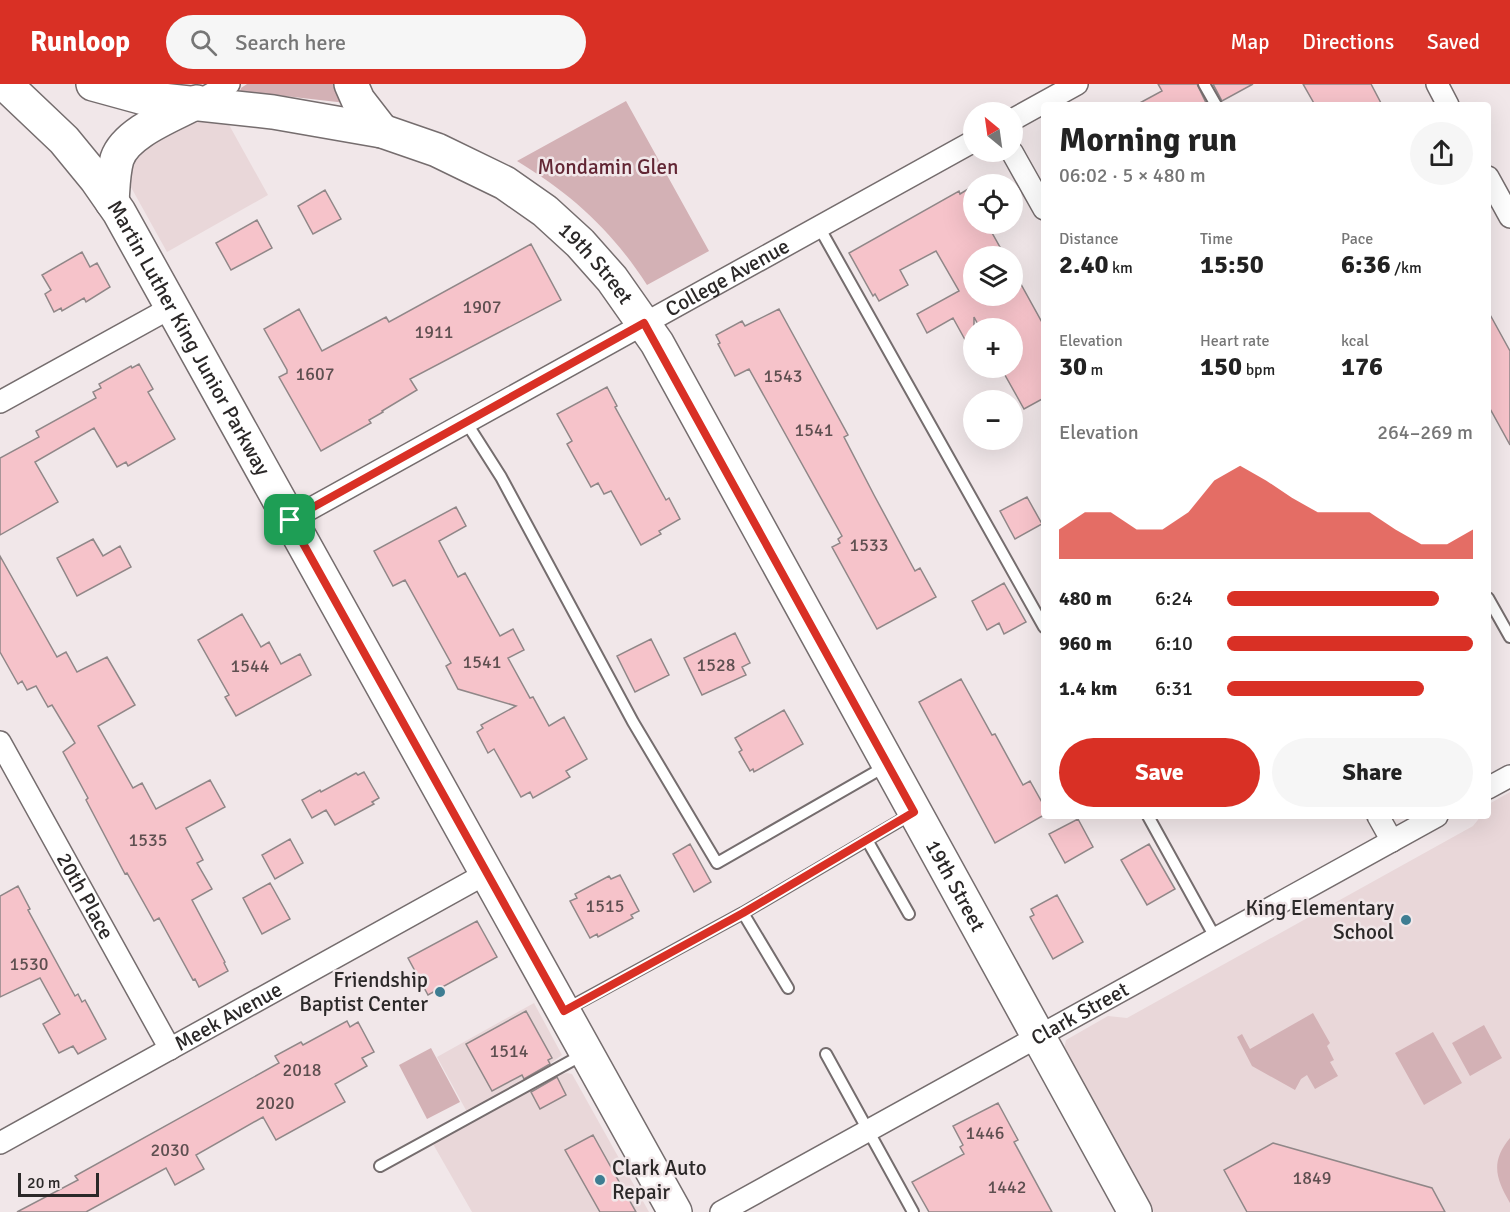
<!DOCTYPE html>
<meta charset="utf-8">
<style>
body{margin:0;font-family:Signika,sans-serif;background:#f6f6f6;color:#222;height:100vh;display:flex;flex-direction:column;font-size:22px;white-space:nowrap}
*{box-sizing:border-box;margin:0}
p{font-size:20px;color:#767676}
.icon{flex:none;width:33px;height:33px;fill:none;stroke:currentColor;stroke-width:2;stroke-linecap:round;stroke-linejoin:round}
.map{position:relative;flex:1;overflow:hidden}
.sheet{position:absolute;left:1041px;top:18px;width:450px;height:717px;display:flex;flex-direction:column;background:#fff;border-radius:6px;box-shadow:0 6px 24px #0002}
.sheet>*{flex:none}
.needle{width:39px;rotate:331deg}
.tools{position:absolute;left:963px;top:18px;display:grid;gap:12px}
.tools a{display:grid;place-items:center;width:60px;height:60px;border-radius:50%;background:#fff;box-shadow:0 6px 24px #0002;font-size:30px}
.scale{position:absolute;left:18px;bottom:15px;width:81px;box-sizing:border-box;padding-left:6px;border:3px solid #2b2828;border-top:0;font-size:16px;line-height:21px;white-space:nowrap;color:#2b2828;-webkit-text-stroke:4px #f1e7e9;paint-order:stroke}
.pin{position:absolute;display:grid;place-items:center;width:51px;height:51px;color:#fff;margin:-26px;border-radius:12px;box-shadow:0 3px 9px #0006}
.round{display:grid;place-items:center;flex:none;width:63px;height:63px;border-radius:32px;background:#f6f6f6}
.summary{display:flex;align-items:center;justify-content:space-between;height:102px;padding:0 18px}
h1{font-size:33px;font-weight:700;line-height:45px}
.metrics{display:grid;grid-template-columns:repeat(3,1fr);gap:9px;height:102px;padding:6px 18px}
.metrics div{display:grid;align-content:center}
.metrics b{font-size:26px;font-weight:700}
.metrics small{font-size:16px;font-weight:400}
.metrics p{font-size:16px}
.chart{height:168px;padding:12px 18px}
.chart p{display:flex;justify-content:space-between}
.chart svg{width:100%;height:108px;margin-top:6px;fill:#d93025;opacity:.7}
.primary-button{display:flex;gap:12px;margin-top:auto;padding:12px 18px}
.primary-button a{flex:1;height:69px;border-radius:36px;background:#d93025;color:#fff;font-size:24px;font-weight:700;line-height:69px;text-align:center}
.primary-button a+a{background:#f6f6f6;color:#222}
ul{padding:0 18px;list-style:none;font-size:20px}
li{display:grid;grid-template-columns:96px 72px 1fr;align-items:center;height:45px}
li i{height:15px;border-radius:8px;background:#d93025}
header{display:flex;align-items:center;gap:36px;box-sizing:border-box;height:84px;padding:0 30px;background:#d93025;color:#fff}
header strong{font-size:28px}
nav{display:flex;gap:33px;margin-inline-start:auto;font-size:21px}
.search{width:420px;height:54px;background:#f6f6f6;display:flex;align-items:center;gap:15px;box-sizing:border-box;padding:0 21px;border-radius:33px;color:#767676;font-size:22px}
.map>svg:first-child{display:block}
.built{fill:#e9d7d9}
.green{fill:#d3b1b5}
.building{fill:#f6c3ca;stroke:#908788;stroke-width:1.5}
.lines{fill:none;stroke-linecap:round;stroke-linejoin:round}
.service-casing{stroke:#756d6e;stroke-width:14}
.minor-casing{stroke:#756d6e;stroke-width:24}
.primary-casing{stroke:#756d6e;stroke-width:36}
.service{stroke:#fff;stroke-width:10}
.minor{stroke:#fff;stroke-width:21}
.primary{stroke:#fff;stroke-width:33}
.route-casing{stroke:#fff;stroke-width:12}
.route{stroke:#d93025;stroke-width:8}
.poi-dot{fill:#3e7d92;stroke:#f1e7e9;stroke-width:2}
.labels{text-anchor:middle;stroke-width:5;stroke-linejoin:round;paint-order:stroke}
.number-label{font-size:18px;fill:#5e4f50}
.park-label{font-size:21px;fill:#622634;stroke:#f1e7e9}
.street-label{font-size:21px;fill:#2b2828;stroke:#f1e7e9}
.poi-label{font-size:21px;fill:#2b2828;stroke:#f1e7e9;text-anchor:end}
</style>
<header>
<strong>Runloop</strong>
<div class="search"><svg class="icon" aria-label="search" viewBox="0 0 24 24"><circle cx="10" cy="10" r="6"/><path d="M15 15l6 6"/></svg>Search here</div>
<nav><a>Map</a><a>Directions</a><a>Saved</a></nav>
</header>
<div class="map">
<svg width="1510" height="1128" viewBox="0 0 1510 1128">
<rect width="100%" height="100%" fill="#f1e7e9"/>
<!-- built -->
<path class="built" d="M191,36L228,39L268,111L167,168L127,96L126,76Z
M1510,708V1128H1154L1066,970L1064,965L1066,956L1108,932L1127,934L1473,742L1481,732H1488L1489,720Z
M534,919L562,971L540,987L467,1028L437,973Z
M567,989L572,990L649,1128H472L433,1060L558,991Z"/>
<!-- green -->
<path class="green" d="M247,0H341L346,19L240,7L241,4Z
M626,17L709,167L647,201C612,147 573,111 517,77Z
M1313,929L1330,959L1327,962L1334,976L1330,978L1338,992L1315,1005L1307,991L1301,995L1295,1006L1252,982L1237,953L1242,950L1250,965Z
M1484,941L1502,974L1470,992L1452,959Z
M1433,948L1462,999L1424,1021L1395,969Z
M431,964L460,1018L427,1035L399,981Z
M1510,1054V1119C1496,1095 1490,1078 1510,1054Z"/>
<!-- building -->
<path class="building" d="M1158,0H1197L1207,21H1136L1162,7Z
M1213,0H1253L1222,17Z
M1303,0H1371L1382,21H1315Z
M968,105L974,115V140H987L1005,172H974V212H1012V184L1044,242V314L1024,325L1001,284H1012V244H980L974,233V272L953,234L927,249L917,230L959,207L936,167L900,186L908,201L879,217L875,210L873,212L849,169L959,107L960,110Z
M325,106L341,135L313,150L298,122Z
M257,136L272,164L231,186L216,159Z
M531,160L561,216L410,295L417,306L382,327L383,328L369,336L371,339L321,367L279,293L287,289V286L264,245L299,225L322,267L386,233L389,238Z
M82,168L90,183L97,179L110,203L86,218L84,214L62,227L61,224L54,228L45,210L51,206L42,191Z
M779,225L848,351L844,353L874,411L915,487L920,484L936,513L877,545L832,463L840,459L838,455L842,452L768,319L749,285L735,292L718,260L720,259L716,251L742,237L745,242Z
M1488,227L1510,267V361L1488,321Z
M139,280L153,305L148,308L175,355L128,382L126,378L117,383L94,344L35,378L58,418L0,451V374L39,353L36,347L96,314L93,308L101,304L99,300L131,282L132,284Z
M607,303L617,322L615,323L666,416L669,414L680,435L659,447L661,450L641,461L611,407L604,410L598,399L591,403L567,360L572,357L557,330Z
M1027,413L1042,440L1015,455L1000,427Z
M456,423L466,442L439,457L458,493L465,489L500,552L513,545L524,566L508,574L530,614L533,613L549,642L564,633L587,675L566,687L570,693L533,714L530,708L521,713L494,665L488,669L477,648L483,644L481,641L516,622L458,605L446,582L451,579L405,496L393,502L374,467Z
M93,455L103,472L120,462L131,483L77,512L57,474Z
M0,472L57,573L66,568L77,588L107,573L135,621L98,642L133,704L142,699L156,725L210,696L225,723L186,744L203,776L197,779L212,805L192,816L225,878L224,879L228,887L199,903L195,895L193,896L159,834L154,837L127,789L125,790L86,716L88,714L63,668L75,659L52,621L48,623L36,602L27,606L22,597L18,600L0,568Z
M1004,499L1026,538L1004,550L999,539L987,546L972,517Z
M242,530L261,563L269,558L281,580L300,570L311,591L236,632L225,613L229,611L198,556Z
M735,549L750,579L742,583L746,591L702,611L684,574Z
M651,555L669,591L635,608L617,572Z
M961,595L992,651L995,650L1023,701L1030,697L1044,722V731L995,759L919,618Z
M784,626L803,660L754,688L753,685L750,687L739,668L742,666L735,654Z
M364,688L379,714L372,718L374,720L335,741L326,726L312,734L302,716L320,706L321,708L356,689L358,691Z
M1078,735L1093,763L1065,779L1049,750Z
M290,755L303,779L275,795L262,771Z
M690,760L711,798L694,808L673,770Z
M1149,760L1175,805L1147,821L1121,776Z
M620,791L639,827L631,831L633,834L598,853L597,850L590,854L570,817L577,814L575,810L609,792L611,795Z
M270,799L290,835L262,850L243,814Z
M18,802L30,825L28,826L75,912L78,910L82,918L85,916L106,955L78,970L73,962L59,969L43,940L60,930L40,894L0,913V812Z
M1057,811L1083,858L1053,875L1030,833L1034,831L1031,825Z
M477,837L497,873L428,911L408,874Z
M526,927L552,974L548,976L550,980L524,995L522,991L492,1007L466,960Z
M347,937L350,943L358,938L374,968L362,974L367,982L335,1000L345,1018L276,1056L263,1033L196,1071L204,1085L175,1101L166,1084L86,1128H17L78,1096L75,1092L279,979L275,972L301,958L303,961Z
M557,993L566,1011L540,1025L531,1008Z
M998,1019L1018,1056L1014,1058L1052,1128H929L912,1098L964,1070L960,1063L963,1061L953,1042Z
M593,1051L636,1128H600L565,1066Z
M1273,1059L1432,1104L1445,1128H1247L1224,1086Z"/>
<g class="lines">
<defs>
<path id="service" d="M1204,0L1216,21
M819,143L1044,543
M466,338L501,393L633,638L717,779L886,682
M1488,514L1510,553
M1148,732L1216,855
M867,756L909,830
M743,829L788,904
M567,925L743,829L913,729
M826,970L913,1128
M380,1082L584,970"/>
<g id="minor">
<path d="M1437,0L1448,21"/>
<path d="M197,18L229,0"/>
<path d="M1012,36L1077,0"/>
<path d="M1012,68L1044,125"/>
<path d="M1488,93L1510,133"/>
<path d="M0,318L172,223"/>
<path id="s1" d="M290,436L974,57"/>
<path id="s2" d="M0,658L170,965"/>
<path d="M1488,704L1510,692"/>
<path d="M1378,732L1392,757"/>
<path id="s3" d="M0,1059L487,789"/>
<path id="s4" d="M721,1128L1437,732"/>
</g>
<g id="primary">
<path id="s5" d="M5,0L64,56L96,95L119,128L675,1128"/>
<path id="s6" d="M93,0L144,14L273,28L382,47L437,66L505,99L545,127L580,159L612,195L657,259L1135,1128"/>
<path d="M351,0L358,16L382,47"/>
<path d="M112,118C113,104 113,89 117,75C126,48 173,31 197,18"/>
</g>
</defs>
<!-- service casing -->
<use href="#service" class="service-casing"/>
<!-- minor casing -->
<use href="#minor" class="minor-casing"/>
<!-- primary casing -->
<use href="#primary" class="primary-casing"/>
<!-- service -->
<use href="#service" class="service"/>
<!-- minor -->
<use href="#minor" class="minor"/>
<!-- primary -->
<use href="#primary" class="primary"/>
</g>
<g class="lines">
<defs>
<path id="route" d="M644,239L914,728L743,829L564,927L290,436Z"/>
</defs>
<!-- route casing -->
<use href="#route" class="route-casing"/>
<!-- route -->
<use href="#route" class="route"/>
</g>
<!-- markers -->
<g class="poi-dot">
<circle cx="1406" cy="836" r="6"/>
<circle cx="440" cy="908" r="6"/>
<circle cx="600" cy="1096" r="6"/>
</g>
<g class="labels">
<!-- number labels -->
<g class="number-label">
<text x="482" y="229">1907</text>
<text x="434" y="254">1911</text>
<text x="315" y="296">1607</text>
<text x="783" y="298">1543</text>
<text x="814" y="352">1541</text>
<text x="869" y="467">1533</text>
<text x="482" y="584">1541</text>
<text x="716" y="587">1528</text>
<text x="250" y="588">1544</text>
<text x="148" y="762">1535</text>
<text x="605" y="828">1515</text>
<text x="29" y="886">1530</text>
<text x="509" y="973">1514</text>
<text x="302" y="992">2018</text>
<text x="275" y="1025">2020</text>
<text x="985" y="1055">1446</text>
<text x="170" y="1072">2030</text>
<text x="1312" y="1100">1849</text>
<text x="1007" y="1109">1442</text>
</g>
<!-- park labels -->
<g class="park-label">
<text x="608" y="90">Mondamin Glen</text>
</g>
<!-- street labels -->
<g class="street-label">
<text dy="7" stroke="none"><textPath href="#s6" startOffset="549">19th Street</textPath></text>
<text dy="7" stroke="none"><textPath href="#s1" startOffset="500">College Avenue</textPath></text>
<text dy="7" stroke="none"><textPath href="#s5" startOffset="316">Martin Luther King Junior Parkway</textPath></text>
<text dy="7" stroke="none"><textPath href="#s6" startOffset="1269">19th Street</textPath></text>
<text dy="7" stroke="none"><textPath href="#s2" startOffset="176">20th Place</textPath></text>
<text dy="7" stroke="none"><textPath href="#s4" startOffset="410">Clark Street</textPath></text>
<text dy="7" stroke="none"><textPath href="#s3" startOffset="261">Meek Avenue</textPath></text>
</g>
<!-- poi labels -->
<g class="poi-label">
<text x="1394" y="831">King Elementary<tspan x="1394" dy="24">School</tspan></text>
<text x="428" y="903">Friendship<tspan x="428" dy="24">Baptist Center</tspan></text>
<text x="612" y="1091" text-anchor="start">Clark Auto<tspan x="612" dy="24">Repair</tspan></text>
</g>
</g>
</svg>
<div class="tools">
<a><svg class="needle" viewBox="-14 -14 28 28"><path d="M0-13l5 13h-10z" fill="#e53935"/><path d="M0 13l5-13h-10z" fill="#767676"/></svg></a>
<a><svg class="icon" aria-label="locate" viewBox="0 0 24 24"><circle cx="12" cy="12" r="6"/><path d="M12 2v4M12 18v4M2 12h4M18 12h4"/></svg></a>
<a><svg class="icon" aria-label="layers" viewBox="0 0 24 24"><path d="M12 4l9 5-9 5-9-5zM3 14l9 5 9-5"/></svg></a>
<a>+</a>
<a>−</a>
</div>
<div class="scale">20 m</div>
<div class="pin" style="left:290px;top:436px;background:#1e9e55"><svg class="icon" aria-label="arrive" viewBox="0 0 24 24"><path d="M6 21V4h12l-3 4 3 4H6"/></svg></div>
<section class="sheet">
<div class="summary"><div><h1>Morning run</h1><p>06:02 · 5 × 480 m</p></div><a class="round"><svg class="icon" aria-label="share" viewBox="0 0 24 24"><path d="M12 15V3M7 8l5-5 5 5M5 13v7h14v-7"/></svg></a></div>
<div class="metrics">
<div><p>Distance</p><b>2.40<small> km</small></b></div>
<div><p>Time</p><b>15:50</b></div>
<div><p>Pace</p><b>6:36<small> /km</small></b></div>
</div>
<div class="metrics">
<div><p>Elevation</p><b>30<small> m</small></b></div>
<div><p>Heart rate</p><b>150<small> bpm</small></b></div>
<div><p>kcal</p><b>176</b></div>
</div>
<div class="chart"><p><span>Elevation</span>264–269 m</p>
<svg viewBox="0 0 160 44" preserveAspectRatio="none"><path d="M0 44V32L10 25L20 25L30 32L40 32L50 25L60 12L70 6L80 12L90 19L100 25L110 25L120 25L130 32L140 38L150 38L160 32V44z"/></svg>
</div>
<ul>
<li><b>480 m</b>6:24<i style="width:86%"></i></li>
<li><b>960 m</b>6:10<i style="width:100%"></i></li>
<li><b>1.4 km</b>6:31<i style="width:80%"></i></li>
</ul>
<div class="primary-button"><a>Save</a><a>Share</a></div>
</section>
</div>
